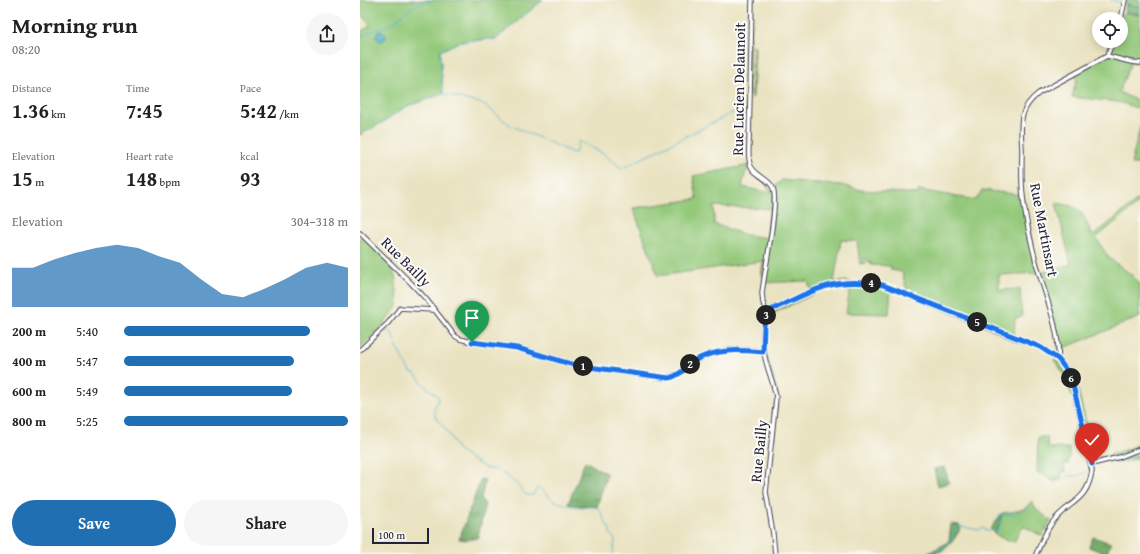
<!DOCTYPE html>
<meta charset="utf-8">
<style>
body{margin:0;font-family:"Gentium Book Plus",serif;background:#f6f6f6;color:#202124;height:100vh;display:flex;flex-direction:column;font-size:15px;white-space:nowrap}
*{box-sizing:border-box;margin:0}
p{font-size:13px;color:#757577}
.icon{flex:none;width:22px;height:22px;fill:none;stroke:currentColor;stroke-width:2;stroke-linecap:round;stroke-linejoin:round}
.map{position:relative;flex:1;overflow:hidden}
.details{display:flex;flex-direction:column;background:#fff;width:360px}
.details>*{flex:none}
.tools{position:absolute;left:732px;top:12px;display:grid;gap:8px}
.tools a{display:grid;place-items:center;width:36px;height:36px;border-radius:50%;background:#fff;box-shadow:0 2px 10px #0003;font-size:20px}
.scale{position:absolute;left:12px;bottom:10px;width:57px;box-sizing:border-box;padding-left:4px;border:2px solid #22223b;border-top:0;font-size:11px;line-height:14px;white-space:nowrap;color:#22223b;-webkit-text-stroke:3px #fdfcf7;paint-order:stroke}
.pin{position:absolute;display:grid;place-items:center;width:34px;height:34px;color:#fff;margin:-41px -17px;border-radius:50% 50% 50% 0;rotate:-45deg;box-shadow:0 0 4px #0007}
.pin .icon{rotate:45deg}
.km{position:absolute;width:20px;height:20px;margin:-10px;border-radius:50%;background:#222;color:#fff;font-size:11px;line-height:20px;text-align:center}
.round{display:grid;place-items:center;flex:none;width:42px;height:42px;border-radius:21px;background:#f6f6f6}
.summary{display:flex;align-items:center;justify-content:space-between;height:68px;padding:0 12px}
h1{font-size:22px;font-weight:700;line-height:30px}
.stats{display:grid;grid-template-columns:repeat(3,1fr);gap:6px;height:68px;padding:4px 12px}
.stats div{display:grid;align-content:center}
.stats b{font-size:20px;font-weight:700}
.stats small{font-size:11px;font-weight:400}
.stats p{font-size:11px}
.chart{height:112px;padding:8px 12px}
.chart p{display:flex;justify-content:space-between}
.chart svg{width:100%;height:72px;margin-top:4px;fill:#1f6fb2;opacity:.7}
.cta{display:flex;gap:8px;margin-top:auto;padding:8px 12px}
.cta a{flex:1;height:46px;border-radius:24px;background:#1f6fb2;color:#fff;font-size:16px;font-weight:700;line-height:46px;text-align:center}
.cta a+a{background:#f6f6f6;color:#202124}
ul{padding:0 12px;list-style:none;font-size:13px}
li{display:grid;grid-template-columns:64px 48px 1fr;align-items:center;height:30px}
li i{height:10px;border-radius:5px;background:#1f6fb2}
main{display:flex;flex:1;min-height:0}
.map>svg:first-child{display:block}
.grass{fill:#94c97b;stroke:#5b765b;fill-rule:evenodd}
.forest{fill:url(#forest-crowns);stroke:#4c6853}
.water{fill:url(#water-rules);stroke:#386a84}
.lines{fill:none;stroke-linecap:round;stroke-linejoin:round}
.stream{stroke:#4fb3ce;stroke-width:1}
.minor-casing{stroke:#403f4f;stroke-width:5.5}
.minor{stroke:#fff;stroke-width:3.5}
.route-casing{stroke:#fff;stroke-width:8}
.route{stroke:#1a73e8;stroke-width:5}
.labels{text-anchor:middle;stroke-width:4;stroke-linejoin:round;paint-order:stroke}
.street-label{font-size:15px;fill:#22223b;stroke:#fdfcf7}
</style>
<main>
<section class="details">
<div class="summary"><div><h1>Morning run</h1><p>08:20</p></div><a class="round"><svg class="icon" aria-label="share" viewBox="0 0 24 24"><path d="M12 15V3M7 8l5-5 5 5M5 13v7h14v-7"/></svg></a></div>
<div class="stats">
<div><p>Distance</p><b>1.36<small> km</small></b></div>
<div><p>Time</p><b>7:45</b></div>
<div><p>Pace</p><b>5:42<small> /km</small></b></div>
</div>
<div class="stats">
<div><p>Elevation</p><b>15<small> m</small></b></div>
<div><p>Heart rate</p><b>148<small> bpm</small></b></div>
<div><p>kcal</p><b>93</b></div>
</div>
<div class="chart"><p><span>Elevation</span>304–318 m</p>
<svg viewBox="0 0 160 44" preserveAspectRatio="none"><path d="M0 44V20L10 20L20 15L30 11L40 8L50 6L60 8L70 13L80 17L90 27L100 36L110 38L120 33L130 27L140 20L150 17L160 20V44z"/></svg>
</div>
<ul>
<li><b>200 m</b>5:40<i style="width:83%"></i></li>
<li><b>400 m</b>5:47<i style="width:76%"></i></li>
<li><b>600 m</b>5:49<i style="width:75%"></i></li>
<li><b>800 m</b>5:25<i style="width:100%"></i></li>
</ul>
<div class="cta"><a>Save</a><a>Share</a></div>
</section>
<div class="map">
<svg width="780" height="554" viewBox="0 0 780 554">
<defs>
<pattern id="forest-crowns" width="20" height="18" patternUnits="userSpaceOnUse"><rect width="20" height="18" fill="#77ad6b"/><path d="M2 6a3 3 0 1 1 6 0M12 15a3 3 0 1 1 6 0" fill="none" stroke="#618c59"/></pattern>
<pattern id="water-rules" width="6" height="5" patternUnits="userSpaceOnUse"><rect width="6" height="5" fill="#4fb3ce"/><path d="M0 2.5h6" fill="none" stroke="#4191a8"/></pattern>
</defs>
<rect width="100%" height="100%" fill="#fdfcf7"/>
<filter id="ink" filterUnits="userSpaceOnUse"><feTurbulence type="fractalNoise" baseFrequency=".025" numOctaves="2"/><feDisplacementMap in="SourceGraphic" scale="8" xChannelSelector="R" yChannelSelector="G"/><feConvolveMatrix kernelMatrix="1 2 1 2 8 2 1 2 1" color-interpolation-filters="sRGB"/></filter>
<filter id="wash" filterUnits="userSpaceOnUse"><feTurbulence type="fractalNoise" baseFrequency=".012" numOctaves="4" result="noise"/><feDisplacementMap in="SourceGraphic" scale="16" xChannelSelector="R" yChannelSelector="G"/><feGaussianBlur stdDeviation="0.9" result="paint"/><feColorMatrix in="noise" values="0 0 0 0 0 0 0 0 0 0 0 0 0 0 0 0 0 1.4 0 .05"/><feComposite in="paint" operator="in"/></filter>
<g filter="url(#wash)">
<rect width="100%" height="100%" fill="#eae3c2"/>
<!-- grass -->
<path class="grass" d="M0,0H183L136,39L101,41L80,51L83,94L45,107L23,122L0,135V32L10,26L0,12Z
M767,0H780V7L766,4Z
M764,12L766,13L780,15V63L771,62L759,92L780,102V109L758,102L712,97L717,78L711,75L747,56L754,41H761V21Z
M389,25L390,26L388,96H387Z
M393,46H395L393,97L391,98Z
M780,127V164H771Z
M390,165L385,174L382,187L411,193L405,183L400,178V177L406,182L412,193L413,188L422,180L481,185L501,190L558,194L559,190L616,200L622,190L662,195L679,273L711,264L696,203C724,207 721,212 733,236L780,198V202L736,238L749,258L773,276L780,284V317L699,350L695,330L679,273L639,275V290L660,289L662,317L655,318L654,338L548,295L542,272L531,270V266L511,265V262H508L507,259H503V262H506V263L500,264L497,241L481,240L474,282L490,281L474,283L451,292L448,281L403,283L406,261H404L402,276H401L403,261L298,276L273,208L337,199L333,176ZM354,206L414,209L409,238L386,235L354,224Z
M0,236L32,265L31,266L36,279L38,306L22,326L0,348Z
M491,283H503L531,288L529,314L486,313Z
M455,292L456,293L412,314L411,312Z
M405,352H406L418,395L414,440H413L417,395Z
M696,359L704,369L711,382L723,433H720C714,406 712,381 694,360Z
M706,361L713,372L717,384H715L710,372L703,362Z
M715,386H717L735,458L736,459L742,458L780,444V447C770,452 742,464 732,458Z
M678,437H687L688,448H709L710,458L708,459V464H704L705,472H701L702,478L693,481L682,474L677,473Z
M780,454V458L755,463L754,460Z
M672,501L676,509L691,521L682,536L663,526L654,542L640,537L634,533L639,525L642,513C652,512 668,511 672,501Z
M702,514L703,516L689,534L680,554H678L690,528Z"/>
<!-- forest -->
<path class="forest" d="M766,4L780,7V15L766,12L765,8Z
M225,461L247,474L237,507L208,504Z
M585,467L589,483L578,486L574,469Z
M121,479L125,480L121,499L125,504L118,538L107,540L99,539Z
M642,513L639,525L634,533L630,529Z
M591,524L599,525L601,528C592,543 586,554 566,554L585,544L589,540Z
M733,537L751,543L746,554L729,547Z"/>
<!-- water -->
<path class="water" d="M16 36a5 5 0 1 1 10 0a5 5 0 1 1-10 0Z"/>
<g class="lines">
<!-- stream -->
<path class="stream" d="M750,0L763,2
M766,6L780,12
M0,37C11,31 21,28 32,23C40,19 45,11 52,7C59,4 67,3 73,0
M83,94L123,104L150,125L211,152L215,153L219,141L244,154L260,167L263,168L386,106
M0,135L23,122L45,107L83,94L80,51L101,41L136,39L183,0
M0,353L22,332L30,330L32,333L37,348L50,372C57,373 59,380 64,385C69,390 75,392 79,398L74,409L75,416L91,437L98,451L127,469C138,467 151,479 158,485C161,487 161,491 164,493C166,496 170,495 173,495L177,488C185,490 188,498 195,501C202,504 215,507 223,507C229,507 233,506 238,508C243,515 245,524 250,530V533L255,540L253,554
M754,463L780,457
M695,482L703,480L708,476H717L727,471
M633,530L637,531L640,526L639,515C649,515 664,515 671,506
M568,554L587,545L591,540L597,526L619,530L623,528L629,532"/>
</g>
</g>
<g filter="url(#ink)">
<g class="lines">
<defs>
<path id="minor" d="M392,0L389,142C389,149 388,158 390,164C393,175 409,178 413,188C419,202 404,274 402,293L403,303L406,311
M761,19L765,0
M747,56L771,62L780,63
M0,233L51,283L66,299L95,336L100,339L112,342L157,348L214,365L304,378C320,378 330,362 345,356C364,348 383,350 403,351
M406,311C426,305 444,293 464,287C484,280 511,281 531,288L654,338L680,347L698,359L707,370L713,385L732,471C727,501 712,500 695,519C686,529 682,542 676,554
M406,311C404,324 401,340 404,352C406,368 414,382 416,398L406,492L413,534L415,554
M0,350L28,323L40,308L73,310
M698,359C701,330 682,288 675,258C670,238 665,217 663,196C661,181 662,165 662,150C661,125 657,110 679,93L747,56L753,41
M732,464L760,457L780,449"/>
</defs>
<!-- minor casing -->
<use href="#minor" class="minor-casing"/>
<!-- minor -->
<use href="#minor" class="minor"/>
</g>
</g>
<g class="lines" filter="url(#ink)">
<defs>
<path id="route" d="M112,342L157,348L214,365L309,378C320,376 326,367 334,361C356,348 379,350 403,352L404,326L406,312C426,304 444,293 464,287C482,281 505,282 523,285L680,347L698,359L710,375L713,385L732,464"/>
</defs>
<!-- route casing -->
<use href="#route" class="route-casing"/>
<!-- route -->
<use href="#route" class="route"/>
</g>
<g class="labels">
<!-- street labels -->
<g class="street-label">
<text transform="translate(379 89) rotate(-89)" y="5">Rue Lucien Delaunoit</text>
<text transform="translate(684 230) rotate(79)" y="5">Rue Martinsart</text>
<text transform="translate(46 262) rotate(45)" y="5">Rue Bailly</text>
<text transform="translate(399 451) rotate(-84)" y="5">Rue Bailly</text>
</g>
</g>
</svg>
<div class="tools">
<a><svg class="icon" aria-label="locate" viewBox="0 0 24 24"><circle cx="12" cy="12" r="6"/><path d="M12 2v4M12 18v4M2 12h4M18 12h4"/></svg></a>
</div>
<div class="scale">100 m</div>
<div class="pin" style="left:112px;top:342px;background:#1e9e55"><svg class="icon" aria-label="arrive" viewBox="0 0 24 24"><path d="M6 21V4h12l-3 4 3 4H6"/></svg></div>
<div class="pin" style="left:732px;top:464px;background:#d93025"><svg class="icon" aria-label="check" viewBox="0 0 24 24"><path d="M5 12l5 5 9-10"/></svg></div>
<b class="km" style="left:223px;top:366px">1</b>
<b class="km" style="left:330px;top:364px">2</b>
<b class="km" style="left:406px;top:315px">3</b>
<b class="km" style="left:511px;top:283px">4</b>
<b class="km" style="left:617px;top:322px">5</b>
<b class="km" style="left:711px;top:378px">6</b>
</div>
</main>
